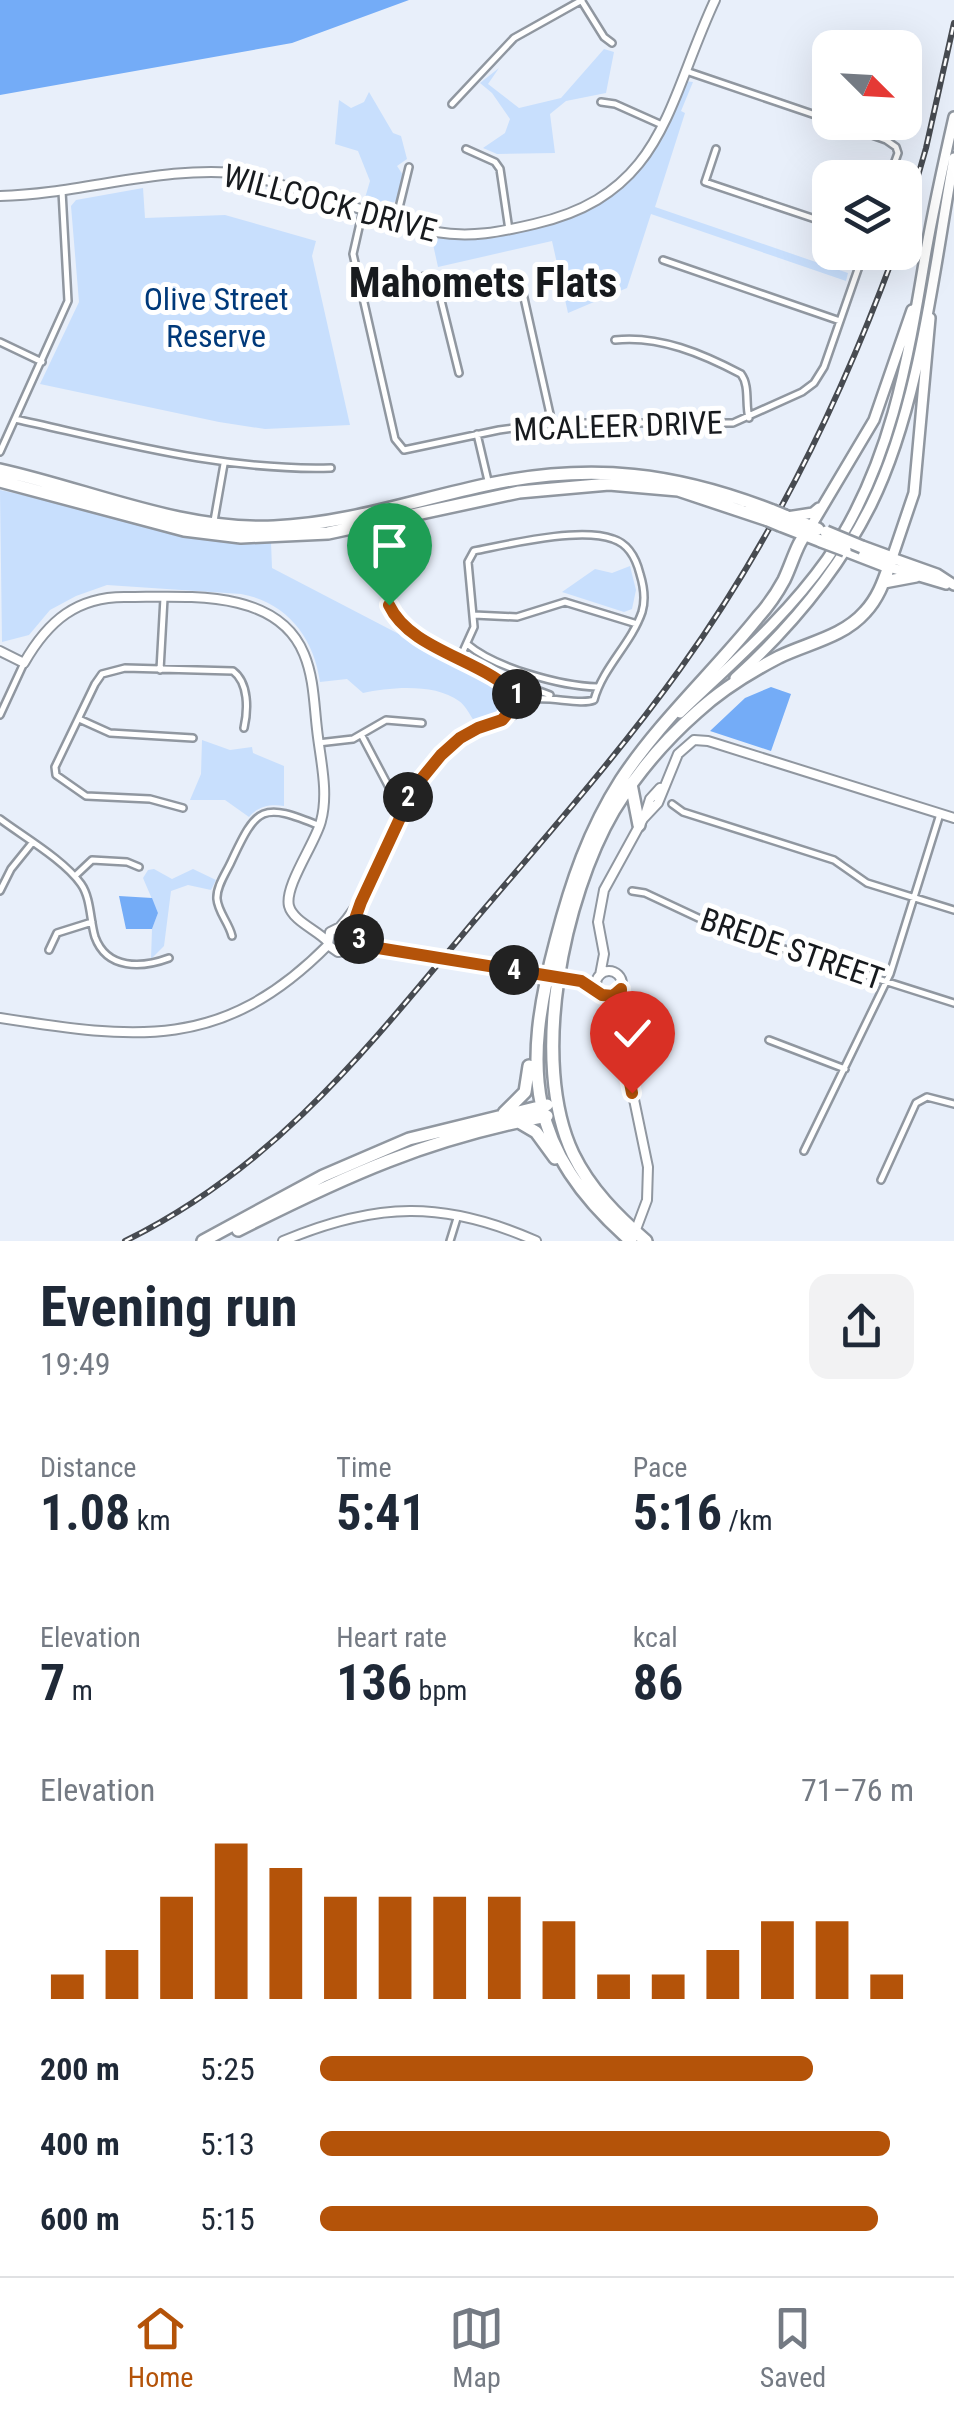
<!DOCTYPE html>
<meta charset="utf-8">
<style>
body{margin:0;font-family:"Roboto Condensed",sans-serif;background:#f2f2f3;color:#1f2937;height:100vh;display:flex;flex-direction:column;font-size:38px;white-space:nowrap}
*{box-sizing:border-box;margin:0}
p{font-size:32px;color:#747a83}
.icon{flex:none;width:55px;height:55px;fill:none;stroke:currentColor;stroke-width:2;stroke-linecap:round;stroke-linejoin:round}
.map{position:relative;height:1241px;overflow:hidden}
.sheet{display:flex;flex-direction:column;background:#fff;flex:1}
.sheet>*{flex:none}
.needle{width:65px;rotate:114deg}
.buttons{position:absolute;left:812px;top:30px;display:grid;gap:20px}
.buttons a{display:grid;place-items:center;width:110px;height:110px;border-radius:20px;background:#fff;box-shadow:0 10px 40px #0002;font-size:50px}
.pin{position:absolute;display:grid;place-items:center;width:85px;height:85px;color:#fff;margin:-102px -42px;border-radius:50% 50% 50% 0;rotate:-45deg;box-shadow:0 0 10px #0007}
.pin .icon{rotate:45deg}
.km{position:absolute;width:50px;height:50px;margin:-25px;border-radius:50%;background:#222;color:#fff;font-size:28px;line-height:50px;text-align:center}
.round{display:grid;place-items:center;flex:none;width:105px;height:105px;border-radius:20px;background:#f2f2f3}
.summary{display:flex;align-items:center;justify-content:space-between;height:170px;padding:0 40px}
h1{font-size:55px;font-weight:700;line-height:75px}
.figures{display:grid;grid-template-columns:repeat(3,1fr);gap:15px;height:170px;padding:10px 40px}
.figures div{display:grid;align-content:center}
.figures b{font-size:50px;font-weight:700}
.figures small{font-size:28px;font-weight:400}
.figures p{font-size:28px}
.chart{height:280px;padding:20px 40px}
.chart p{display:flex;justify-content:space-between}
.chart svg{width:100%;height:180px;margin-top:10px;stroke:#b45309;stroke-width:6}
ul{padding:0 40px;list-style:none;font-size:32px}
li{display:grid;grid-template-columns:160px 120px 1fr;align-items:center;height:75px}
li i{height:25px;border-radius:12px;background:#b45309}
.tabs{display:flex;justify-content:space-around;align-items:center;height:140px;border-top:2px solid #e0e1e3;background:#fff;font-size:28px;color:#747a83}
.tabs a{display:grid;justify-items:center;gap:5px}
.tabs .selected{color:#b45309}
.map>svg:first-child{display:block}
.green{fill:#c8dffd}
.water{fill:#74acf7}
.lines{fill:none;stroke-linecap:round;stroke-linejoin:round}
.street-casing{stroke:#9097a0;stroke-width:10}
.secondary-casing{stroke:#9097a0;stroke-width:12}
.primary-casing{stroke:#9097a0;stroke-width:14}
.highway-casing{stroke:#9097a0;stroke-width:16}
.street{stroke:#fff;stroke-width:5}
.secondary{stroke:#fff;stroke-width:8}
.primary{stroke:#fff;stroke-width:9}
.highway{stroke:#fff;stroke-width:11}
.rail-casing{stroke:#474b51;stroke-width:6}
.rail{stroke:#fff;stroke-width:2.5;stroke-dasharray:8;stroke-linecap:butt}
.secondary-bridge-casing{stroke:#9097a0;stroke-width:12;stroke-linecap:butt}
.highway-bridge-casing{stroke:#9097a0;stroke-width:16;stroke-linecap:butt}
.secondary-bridge{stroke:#fff;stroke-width:8}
.highway-bridge{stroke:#fff;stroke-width:11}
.route-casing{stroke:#fff;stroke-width:20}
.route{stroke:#b45309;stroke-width:12}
.labels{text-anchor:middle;stroke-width:10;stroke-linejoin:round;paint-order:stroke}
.street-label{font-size:32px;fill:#171a1e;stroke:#fff}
.park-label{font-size:32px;fill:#00397a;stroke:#fff}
.district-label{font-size:42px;font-weight:bold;fill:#171a1e;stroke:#fff}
</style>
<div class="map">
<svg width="954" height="1241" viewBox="0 0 954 1241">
<rect width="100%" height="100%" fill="#e8effa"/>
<!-- green -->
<path class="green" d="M604,49L614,52L606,93L566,101L550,114L555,153L497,154L483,148L505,133L510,119L492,93L480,83L499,68L488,84L519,108L561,98Z
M685,81L693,82L681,111L685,113L655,207L848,273L846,281L651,214L627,288L568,313L552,241L438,267L431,235C467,244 496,238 531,229C632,201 645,172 685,81Z
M369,92L393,133L401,136L407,159L397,166L403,175L396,201L388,205L365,198L370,181L358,151L335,144L339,100L351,108L364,102Z
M143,188L145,218L225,215L316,241L312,256L350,425L265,429L219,422L40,384L79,302L71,206L76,200Z
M0,490L82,508L169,533L217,541L271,542L272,568L493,683L505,702L502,712L474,721C470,715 465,705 459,701C435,683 390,687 363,693L347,679L320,682C314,638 287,602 241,594L107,585L76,596L50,610L29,635L2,642Z
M630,566L636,590L632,609L624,612L562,592L595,569L612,573Z
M202,740L230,750L252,747L253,753L284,766V806C271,804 258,806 249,817L225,800H190L201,774Z
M154,869L172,879L193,869L216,880L211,890L188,885L171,891L164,946L151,959L152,929L158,913L143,878L148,870Z"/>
<!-- water -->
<path class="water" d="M0,0H409L292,43L0,95Z
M771,687L791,694L771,751L710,731L745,698Z
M119,896L152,898L158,913L152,929H126Z"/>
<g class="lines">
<defs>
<path id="street" d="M581,0L604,37L612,43
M686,71L830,120
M601,102L615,104L662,125
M452,104L514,38L582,0
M836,122L886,140L896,147L898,153L889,178
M466,149L495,162L500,169L509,230
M716,149L705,182L830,224
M363,210L353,254L395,439L404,450L499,430L552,423H733L802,392L814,383L824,367L864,252
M396,220L409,167
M663,260L840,321
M520,280L552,423
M361,291L425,276L436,280L459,373
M615,340C659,335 703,354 741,374C750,386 745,404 749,418
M0,342L42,362
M15,419C120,442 223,471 331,468
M477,434L489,485
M0,452L68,301L62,191
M214,521L224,464
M474,615L517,617L565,602L637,624
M467,644C495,668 561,686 597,687
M460,658L474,627L468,562L474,551C510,544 579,527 613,539C629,544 636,558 640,574C644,587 646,599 642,612C631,644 603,667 594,700C581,705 553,697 535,699
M160,670L164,598
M534,689L550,695
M0,715L24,663
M79,719L110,733L193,738
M362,736L391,791
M318,743L353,739L386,720L422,723
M672,804L683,812L834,860L867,883L954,910
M183,808L150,799L86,796L56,775L55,767L95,684L102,674L125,668L233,671C249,683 248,710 244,728
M0,819C24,837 64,860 81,884C91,898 90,921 95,937C107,970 142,968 169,958
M75,876L92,860L127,862L139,867
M0,891L11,869L32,843
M632,891L645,893L724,930L954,1003
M232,936C229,923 218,912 217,899C216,887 226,873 231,862C257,806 262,802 320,826
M49,950L57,933L92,922
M769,1040L845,1069
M804,1151L890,974L940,814
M881,1180L916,1103L927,1097L954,1104
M450,1241L458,1215"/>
<path id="secondary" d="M0,196C83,194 164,164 246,174L436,232C471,238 500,232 534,224C664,194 666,105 715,0
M378,522L389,605C408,644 460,653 494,675C504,681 508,690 519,695
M0,651L24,663C48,621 77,596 127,597C186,597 277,588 304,654C314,678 314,704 317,729C320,758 329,792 321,821C316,842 284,886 289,906C293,921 317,930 327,941
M518 694a9 9 0 1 1 18 0a9 9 0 1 1-18 0Z
M645,815L650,799L660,788
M340,927C381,882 388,818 426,771C440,753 459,735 480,727C500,719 513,719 528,703
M352,937L378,948
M350,947L352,940L348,931L340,927L330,932L328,945L338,952C363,947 387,950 414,954
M467,963L538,974
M596 984a13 13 0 1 1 26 0a13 13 0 1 1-26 0Z
M600,975L604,954L598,922L604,890L643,819L658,803L678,754L694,740L708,741L954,818
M572,979L598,990
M621,989L620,1032L648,1167L647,1200L635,1232
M0,1018C136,1039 222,1052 328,945
M283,1241C376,1202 444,1200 536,1241"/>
<path id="primary" d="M930,318L914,493L892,558L937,574L954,585
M787,517L813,513L819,508
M811,526L874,420L912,310
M889,567L946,584
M735,678C789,629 838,571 871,505C920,406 934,268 954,158
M680,713C732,663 785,618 827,559C891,466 908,359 926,251C934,206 944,161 954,117"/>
<path id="highway" d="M0,470C90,490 181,531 274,527C348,524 418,499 490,484C593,463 676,473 773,511
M0,481L184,530L241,537L328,533L519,492L609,484L678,490L768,520
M785,516L818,529
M780,525L821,541
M845,550L889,567
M884,582L916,576
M631,784L639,825
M504,1113L525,1092L529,1066
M519,1122L536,1132L555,1158
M238,1230C345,1176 428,1138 547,1116
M203,1241L323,1176L409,1139L547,1105
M631,1241C526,1149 522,1069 556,941C571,883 589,830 621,780C660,721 714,672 758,617C768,606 777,593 784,580C793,561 797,542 811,526
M646,1241C617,1216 590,1189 573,1154C529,1061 563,897 614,810C637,773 664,741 697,712C721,690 750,672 779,657C808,643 843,637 865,612C880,596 885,577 892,558L862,547"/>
</defs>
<!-- street casing -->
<use href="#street" class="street-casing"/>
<!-- secondary casing -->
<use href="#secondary" class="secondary-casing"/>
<!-- primary casing -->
<use href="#primary" class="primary-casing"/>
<!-- highway casing -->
<use href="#highway" class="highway-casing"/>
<!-- street -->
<use href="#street" class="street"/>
<!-- secondary -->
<use href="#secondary" class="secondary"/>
<!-- primary -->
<use href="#primary" class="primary"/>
<!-- highway -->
<use href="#highway" class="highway"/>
<defs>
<path id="rail" d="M905,221L926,148L954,23
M125,1241C274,1168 366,1050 469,927C541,842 615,759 680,669C772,541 841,400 895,252"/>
</defs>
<!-- rail casing -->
<use href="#rail" class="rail-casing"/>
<!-- rail -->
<use href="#rail" class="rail"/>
<defs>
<path id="secondary-bridge" d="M414,954L467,963
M538,974L572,979"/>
<path id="highway-bridge" d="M773,511L785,516
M768,520L780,525
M826,532L862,547
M821,541L845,550"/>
</defs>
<!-- secondary-bridge casing -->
<use href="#secondary-bridge" class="secondary-bridge-casing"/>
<!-- highway-bridge casing -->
<use href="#highway-bridge" class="highway-bridge-casing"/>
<!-- secondary-bridge -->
<use href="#secondary-bridge" class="secondary-bridge"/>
<!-- highway-bridge -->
<use href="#highway-bridge" class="highway-bridge"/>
</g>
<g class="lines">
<defs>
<path id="route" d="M389,605C411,652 488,660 520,699L502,720L478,728L460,738L441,755L414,788L361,902L350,933L352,937L378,948L581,981L602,995L613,996L621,989L620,1032L632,1093"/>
</defs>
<!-- route casing -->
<use href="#route" class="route-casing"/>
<!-- route -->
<use href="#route" class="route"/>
</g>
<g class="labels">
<!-- street labels -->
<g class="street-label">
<text transform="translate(330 203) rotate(15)" y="11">WILLCOCK DRIVE</text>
<text transform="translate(618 426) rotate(-2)" y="11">MCALEER DRIVE</text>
<text transform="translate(792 949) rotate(19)" y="11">BREDE STREET</text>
</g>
<!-- park labels -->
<g class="park-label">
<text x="216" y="310">Olive Street<tspan x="216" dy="37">Reserve</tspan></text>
</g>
<!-- district labels -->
<g class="district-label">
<text x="483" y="297">Mahomets Flats</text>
</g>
</g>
</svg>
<div class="buttons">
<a><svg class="needle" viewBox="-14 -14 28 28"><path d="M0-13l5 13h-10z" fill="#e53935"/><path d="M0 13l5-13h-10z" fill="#747a83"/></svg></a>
<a><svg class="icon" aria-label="layers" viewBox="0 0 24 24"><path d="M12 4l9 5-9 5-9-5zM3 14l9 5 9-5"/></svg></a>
</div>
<div class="pin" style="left:389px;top:605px;background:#1e9e55"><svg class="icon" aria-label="arrive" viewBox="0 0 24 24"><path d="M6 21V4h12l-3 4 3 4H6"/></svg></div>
<div class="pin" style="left:632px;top:1093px;background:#d93025"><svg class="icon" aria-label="check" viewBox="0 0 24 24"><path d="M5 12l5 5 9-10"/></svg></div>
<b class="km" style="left:517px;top:694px">1</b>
<b class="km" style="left:408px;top:797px">2</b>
<b class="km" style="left:359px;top:939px">3</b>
<b class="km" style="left:514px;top:970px">4</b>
</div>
<section class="sheet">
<div class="summary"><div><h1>Evening run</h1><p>19:49</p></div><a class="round"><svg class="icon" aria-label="share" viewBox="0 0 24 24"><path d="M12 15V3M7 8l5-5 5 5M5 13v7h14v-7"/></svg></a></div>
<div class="figures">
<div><p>Distance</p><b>1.08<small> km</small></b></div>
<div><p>Time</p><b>5:41</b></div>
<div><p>Pace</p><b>5:16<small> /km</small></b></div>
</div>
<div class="figures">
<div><p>Elevation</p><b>7<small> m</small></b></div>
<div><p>Heart rate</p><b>136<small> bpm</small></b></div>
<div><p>kcal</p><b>86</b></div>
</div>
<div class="chart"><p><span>Elevation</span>71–76 m</p>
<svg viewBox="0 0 160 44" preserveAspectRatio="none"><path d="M5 44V38M15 44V32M25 44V19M35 44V6M45 44V12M55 44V19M65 44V19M75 44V19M85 44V19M95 44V25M105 44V38M115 44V38M125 44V32M135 44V25M145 44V25M155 44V38"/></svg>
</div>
<ul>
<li><b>200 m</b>5:25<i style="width:83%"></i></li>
<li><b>400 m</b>5:13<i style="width:96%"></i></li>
<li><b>600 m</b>5:15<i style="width:94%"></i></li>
</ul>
</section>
<nav class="tabs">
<a class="selected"><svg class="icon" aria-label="home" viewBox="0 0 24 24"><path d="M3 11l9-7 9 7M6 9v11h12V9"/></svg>Home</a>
<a><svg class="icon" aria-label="map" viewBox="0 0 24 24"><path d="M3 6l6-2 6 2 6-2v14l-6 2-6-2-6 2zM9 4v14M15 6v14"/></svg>Map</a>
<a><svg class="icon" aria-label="saved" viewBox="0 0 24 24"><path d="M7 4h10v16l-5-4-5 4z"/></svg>Saved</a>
</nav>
